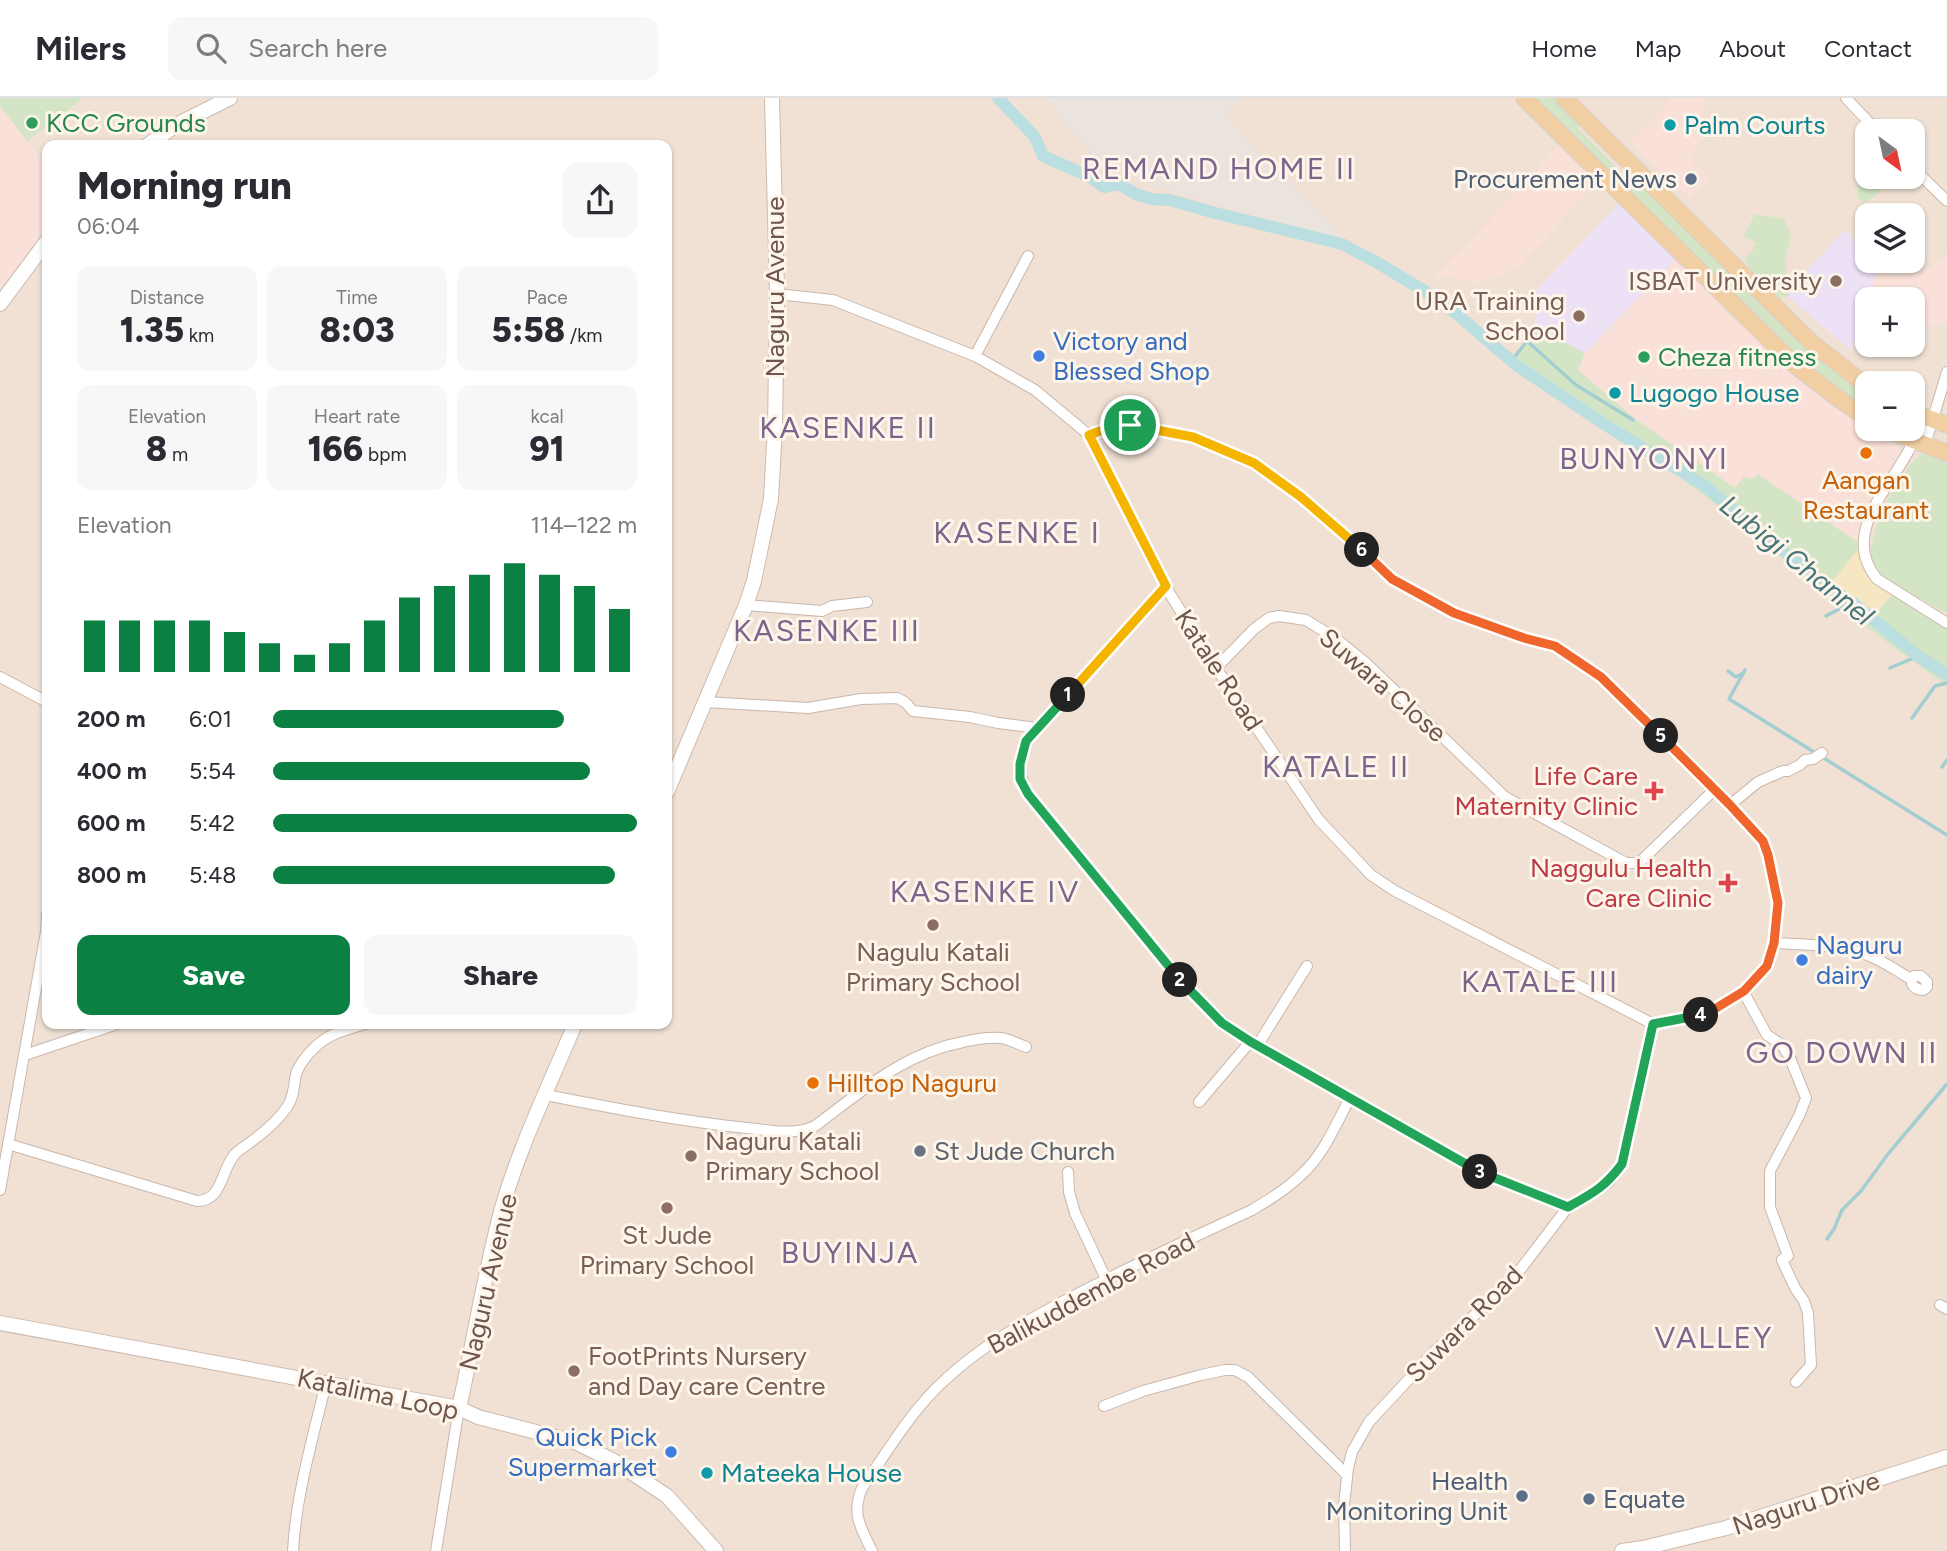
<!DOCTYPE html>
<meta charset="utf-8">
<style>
body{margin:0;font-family:Figtree,sans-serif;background:#f7f7f7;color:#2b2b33;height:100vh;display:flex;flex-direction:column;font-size:26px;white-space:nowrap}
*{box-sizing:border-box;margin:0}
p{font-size:23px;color:#7c7c81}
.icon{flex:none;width:38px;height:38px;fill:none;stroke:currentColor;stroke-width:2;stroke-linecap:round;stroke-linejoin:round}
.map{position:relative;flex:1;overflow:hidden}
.details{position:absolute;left:42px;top:42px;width:630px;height:889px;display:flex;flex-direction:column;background:#fff;border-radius:14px;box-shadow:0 2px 5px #0004}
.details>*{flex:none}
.needle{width:46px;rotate:147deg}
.buttons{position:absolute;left:1855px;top:21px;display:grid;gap:14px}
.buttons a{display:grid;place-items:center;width:70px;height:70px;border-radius:14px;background:#fff;box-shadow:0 2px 5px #0004;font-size:35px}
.pin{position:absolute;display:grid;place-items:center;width:60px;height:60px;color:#fff;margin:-30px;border:4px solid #fff;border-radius:50%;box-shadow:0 2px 7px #0007}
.km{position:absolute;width:35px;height:35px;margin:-18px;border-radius:50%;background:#222;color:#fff;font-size:19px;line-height:35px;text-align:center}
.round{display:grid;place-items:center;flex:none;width:74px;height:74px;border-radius:14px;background:#f7f7f7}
.summary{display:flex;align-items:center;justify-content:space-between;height:119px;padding:0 35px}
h1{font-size:38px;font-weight:800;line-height:52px}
.stats{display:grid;grid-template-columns:repeat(3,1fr);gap:10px;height:119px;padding:7px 35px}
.stats div{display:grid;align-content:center;border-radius:14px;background:#f7f7f7;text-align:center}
.stats b{font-size:35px;font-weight:800}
.stats small{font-size:19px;font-weight:400}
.stats p{font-size:19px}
.chart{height:196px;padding:14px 35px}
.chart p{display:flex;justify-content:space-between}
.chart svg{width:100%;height:126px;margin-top:7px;stroke:#0b8043;stroke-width:6}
.primary-button{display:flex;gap:14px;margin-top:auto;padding:14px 35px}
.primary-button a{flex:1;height:80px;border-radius:14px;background:#0b8043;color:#fff;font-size:28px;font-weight:800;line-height:80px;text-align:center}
.primary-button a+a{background:#f7f7f7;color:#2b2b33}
ul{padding:0 35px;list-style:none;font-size:23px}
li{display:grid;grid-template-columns:112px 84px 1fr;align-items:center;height:52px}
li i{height:18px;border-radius:9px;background:#0b8043}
header{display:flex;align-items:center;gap:42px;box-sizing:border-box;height:98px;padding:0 35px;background:#fff;border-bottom:2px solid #e1e1e2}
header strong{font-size:33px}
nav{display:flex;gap:38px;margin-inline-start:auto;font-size:24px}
.search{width:490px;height:63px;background:#f7f7f7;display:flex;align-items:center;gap:18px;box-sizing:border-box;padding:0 24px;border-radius:14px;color:#7c7c81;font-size:26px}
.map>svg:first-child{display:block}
.residential{fill:#f0e1d4;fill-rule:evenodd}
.commercial{fill:#f9e0d9}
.industrial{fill:#eae3de}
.education{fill:#ede1f6}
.green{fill:#d4e5c5}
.sand{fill:#f6e6c2}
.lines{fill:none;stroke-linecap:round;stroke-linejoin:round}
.stream{stroke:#a3ced1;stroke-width:3.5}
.canal{stroke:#bbdee1;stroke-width:12}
.street-casing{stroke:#c9b7ac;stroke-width:12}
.secondary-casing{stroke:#ceb9ad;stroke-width:16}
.primary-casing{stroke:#d7d0cd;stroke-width:18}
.street{stroke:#fff;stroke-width:10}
.secondary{stroke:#fff;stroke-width:14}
.primary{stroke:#f2cfa3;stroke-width:16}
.split-1-casing{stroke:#fff;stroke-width:14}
.split-2-casing{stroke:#fff;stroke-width:14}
.split-3-casing{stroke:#fff;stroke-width:14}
.split-4-casing{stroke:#fff;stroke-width:14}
.split-5-casing{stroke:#fff;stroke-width:14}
.split-6-casing{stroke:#fff;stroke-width:14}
.split-7-casing{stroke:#fff;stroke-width:14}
.split-1{stroke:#f5b400;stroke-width:9}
.split-2{stroke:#22a559;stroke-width:9}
.split-3{stroke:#22a559;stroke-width:9}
.split-4{stroke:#22a559;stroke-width:9}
.split-5{stroke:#f0652b;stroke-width:9}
.split-6{stroke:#f0652b;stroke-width:9}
.split-7{stroke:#f5b400;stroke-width:9}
.leisure-dot{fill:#2e9e5b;stroke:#fdf4ea;stroke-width:2.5}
.culture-dot{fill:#0f9aa8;stroke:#fdf4ea;stroke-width:2.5}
.service-dot{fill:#5c6f8a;stroke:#fdf4ea;stroke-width:2.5}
.education-dot{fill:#8d6e63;stroke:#fdf4ea;stroke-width:2.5}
.shop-dot{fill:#3f7fe0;stroke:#fdf4ea;stroke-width:2.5}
.food-dot{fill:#e8710a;stroke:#fdf4ea;stroke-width:2.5}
.health-dot{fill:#e0444e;stroke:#fdf4ea;stroke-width:2.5}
.worship-dot{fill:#6b7280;stroke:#fdf4ea;stroke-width:2.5}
.labels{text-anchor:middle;stroke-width:6;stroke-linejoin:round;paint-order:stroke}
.leisure-label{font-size:26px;fill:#27864d;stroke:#fdf4ea;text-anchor:start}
.culture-label{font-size:26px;fill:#0d838f;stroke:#fdf4ea;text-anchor:start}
.service-label{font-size:26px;fill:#4e5e75;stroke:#fdf4ea;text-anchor:end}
.education-label{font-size:26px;fill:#785e54;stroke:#fdf4ea;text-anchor:end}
.street-label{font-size:26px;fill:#6f564d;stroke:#fdf4ea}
.shop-label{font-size:26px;fill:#366cbe;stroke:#fdf4ea;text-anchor:start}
.food-label{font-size:26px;fill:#c56008;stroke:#fdf4ea}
.health-label{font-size:26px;fill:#be3a42;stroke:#fdf4ea;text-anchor:end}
.worship-label{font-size:26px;fill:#5b616d;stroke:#fdf4ea;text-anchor:start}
.water-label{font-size:28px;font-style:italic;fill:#46757a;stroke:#fdf4ea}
.quarter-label{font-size:30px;letter-spacing:2px;fill:#7b658c;stroke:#fdf4ea}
</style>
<header>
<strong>Milers</strong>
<div class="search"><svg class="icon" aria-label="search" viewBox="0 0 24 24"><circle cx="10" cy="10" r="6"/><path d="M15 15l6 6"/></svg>Search here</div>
<nav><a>Home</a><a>Map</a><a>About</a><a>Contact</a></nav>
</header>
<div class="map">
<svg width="1947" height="1453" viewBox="0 0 1947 1453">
<rect width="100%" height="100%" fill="#faf0e4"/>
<!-- residential -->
<path class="residential" d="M0,0H1947V1453H0ZM1867,33H1913V79H1867ZM47,47H667V926H47ZM1867,117H1913V163H1867ZM1867,201H1913V247H1867ZM1867,285H1913V331H1867Z"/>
<!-- commercial -->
<path class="commercial" d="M1672,0H1704L1700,43L1690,62L1709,80L1690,101L1630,44Z
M0,7L47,69V127L0,192Z
M1562,45L1587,71L1585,97L1521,167L1504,177L1477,185L1451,180H1432L1471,143L1526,82Z
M1681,156L1729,204L1723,212L1808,279L1820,301L1887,344L1902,351L1861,427L1862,447L1753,381L1736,391L1634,320L1578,272L1585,255Z
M1947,156V225L1913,230V201H1868L1878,169L1890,177L1904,178L1922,175Z"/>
<!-- industrial -->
<path class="industrial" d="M1045,0H1236L1238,2L1225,17L1347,144L1283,128L1186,98L1101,66Z"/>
<!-- education -->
<path class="education" d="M1627,98L1681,156L1585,255L1534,229L1537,191Z
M1845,132L1867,157V163H1873L1878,169L1852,253L1785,196Z"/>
<!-- green -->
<path class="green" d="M0,0H83L27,43L0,8Z
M1537,0H1554L1581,26L1577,30L1630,83L1635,79L1804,249L1844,281L1867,297V312L1832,286L1786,248Z
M1867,59V79H1886C1884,90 1876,100 1865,104L1858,101V62Z
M1755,116L1784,121L1791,137L1785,164L1790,197L1780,200L1757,186L1745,161L1753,152L1756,145L1744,138Z
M1534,229L1585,255L1578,272L1634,320L1735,390L1744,379L1753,381L1758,376L1862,447L1825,492L1755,435L1656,362L1512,262L1528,244Z
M1922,355L1947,365V515C1927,504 1897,491 1881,476C1878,473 1873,466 1872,462C1865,436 1901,371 1922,355Z
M1892,497L1947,531V588L1865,528Z"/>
<!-- sand -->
<path class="sand" d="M1862,447C1865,474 1868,483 1892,497L1865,528L1831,502L1825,492Z"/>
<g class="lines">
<!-- stream -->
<path class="stream" d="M1528,243L1534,229
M1516,267L1512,262L1527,243L1576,287L1633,322
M1826,518L1852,504
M1890,570L1918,558
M1745,572L1729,601L1947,737
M1728,573L1736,579L1743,575
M1912,620L1935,588L1947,585
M1942,669L1947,662
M1827,1141L1834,1131L1842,1112L1861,1093L1888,1056L1947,986"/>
<!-- canal -->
<path class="canal" d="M998,0L1035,39L1043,58L1090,79L1104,89L1119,86L1136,96L1151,101L1170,102L1215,115L1342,146L1378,165L1444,205L1516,267L1607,328L1705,388L1756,432L1829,489L1852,504L1918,558L1947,577"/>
<defs>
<path id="street" d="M1846,0L1877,33
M1913,70L1947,103
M777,196L833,202L975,258L1035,292L1089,337L1165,488L1216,570L1319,722L1371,777L1395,793L1653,926
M975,258L1028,158
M1089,337L1111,329L1130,327L1150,330L1193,339L1253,365L1301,399L1368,456L1392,481L1454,515L1524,540L1555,548L1601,579L1730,707L1763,743L1768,756L1778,805L1774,845L1767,868L1743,893L1713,912L1696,919L1653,926
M1914,342C1895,386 1838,433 1877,481L1947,525
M1925,347L1947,274
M1165,488L1026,643C1020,666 1017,674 1028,696C1061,736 1093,776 1126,816C1165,865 1202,915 1257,948L1486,1077L1568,1109
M746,507L822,513L832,508L867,504
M1216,570L1254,531L1269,520L1279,518L1306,522L1335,540L1367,566L1505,699L1626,765H1637L1642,762L1715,691
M0,579L47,604
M705,604L808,610L861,601L897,600L905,604L913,613L970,619L998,625L1037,630
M1730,707L1758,684L1783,673H1788L1800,667L1805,662L1813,661L1822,655
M1774,845C1804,847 1838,846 1867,857C1882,862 1897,873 1911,881C1912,889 1915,891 1923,892L1927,889V884L1921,878H1914L1911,881
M1743,893L1767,937L1782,947L1790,960L1806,1000L1799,1018L1770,1073V1109L1788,1158L1782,1162L1795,1190L1804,1203L1808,1215L1811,1267L1796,1284
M1257,948L1307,868
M25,957L117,926
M546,997C612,1010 679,1023 746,1030C770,1032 793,1038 815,1028C862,993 904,955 963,944C976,941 988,939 1001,940C1009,941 1018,946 1026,949
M1199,1004L1250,944
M8,1046L197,1103C223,1103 221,1071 235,1056C239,1052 244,1049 248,1046C262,1036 277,1024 287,1009C295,998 293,985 297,973C301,965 307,957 313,951C329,935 345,932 365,926
M1068,1074L1069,1094L1075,1115L1106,1181
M0,1092L46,834L47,817
M1940,1207L1947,1211
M1104,1308L1143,1293L1201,1277L1225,1272H1235L1248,1279L1347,1377
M293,1453C296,1397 313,1339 326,1285
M436,1453L459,1310
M872,1453C861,1430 851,1416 862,1390C888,1353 912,1311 946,1281C981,1248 1023,1225 1066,1202C1127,1170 1189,1141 1252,1112C1270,1101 1287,1091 1302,1076C1324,1056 1336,1026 1350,1000
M1345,1453L1344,1407L1348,1370L1352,1354L1369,1324L1436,1252L1510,1185L1568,1109L1596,1093L1609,1084L1622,1066L1653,926"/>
<path id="secondary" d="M148,47L176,27L230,0
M0,206L47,143
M667,694L746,507L754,483L771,401L775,329L777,196L772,0
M0,1225L459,1310L478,1319L575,1344L614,1363L667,1398L716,1453
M459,1310C474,1244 484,1176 502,1110C520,1047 550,986 575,926
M1622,1453L1643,1450L1726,1430L1947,1359"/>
<path id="primary" d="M1524,0L1796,268L1839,301L1867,320
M1564,0L1812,245L1867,288
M1913,314L1947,327
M1885,331L1947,355"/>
</defs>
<!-- street casing -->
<use href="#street" class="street-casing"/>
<!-- secondary casing -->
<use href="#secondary" class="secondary-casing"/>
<!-- primary casing -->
<use href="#primary" class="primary-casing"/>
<!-- street -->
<use href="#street" class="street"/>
<!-- secondary -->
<use href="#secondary" class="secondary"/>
<!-- primary -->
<use href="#primary" class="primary"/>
</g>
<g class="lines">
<defs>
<path id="split-1" d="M1068,597L1166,488L1089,337L1111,329L1130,327"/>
<path id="split-2" d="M1068,597L1026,643L1020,666V681L1028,696L1180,882"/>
<path id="split-3" d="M1180,882L1222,925L1251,944L1480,1074"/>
<path id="split-4" d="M1480,1074L1568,1109C1593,1095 1605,1089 1622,1066L1653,926L1701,917"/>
<path id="split-5" d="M1661,638L1730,707L1763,743L1768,757L1778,805L1774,845L1767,868L1744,893L1713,912L1701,917"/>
<path id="split-6" d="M1362,452L1392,481L1454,515L1524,540L1555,548L1601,579L1661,638"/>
<path id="split-7" d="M1130,327L1193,339L1254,365L1301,399L1362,452"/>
</defs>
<!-- split-1 casing -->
<use href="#split-1" class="split-1-casing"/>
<!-- split-2 casing -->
<use href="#split-2" class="split-2-casing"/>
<!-- split-3 casing -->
<use href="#split-3" class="split-3-casing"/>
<!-- split-4 casing -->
<use href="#split-4" class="split-4-casing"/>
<!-- split-5 casing -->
<use href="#split-5" class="split-5-casing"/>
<!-- split-6 casing -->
<use href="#split-6" class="split-6-casing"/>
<!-- split-7 casing -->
<use href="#split-7" class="split-7-casing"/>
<!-- split-1 -->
<use href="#split-1" class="split-1"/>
<!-- split-2 -->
<use href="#split-2" class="split-2"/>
<!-- split-3 -->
<use href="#split-3" class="split-3"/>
<!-- split-4 -->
<use href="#split-4" class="split-4"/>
<!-- split-5 -->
<use href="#split-5" class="split-5"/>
<!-- split-6 -->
<use href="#split-6" class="split-6"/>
<!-- split-7 -->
<use href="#split-7" class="split-7"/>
</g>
<!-- markers -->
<g class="leisure-dot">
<circle cx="32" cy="25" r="7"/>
<circle cx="1644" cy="259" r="7"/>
</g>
<g class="culture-dot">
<circle cx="1670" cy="27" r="7"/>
<circle cx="1615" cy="295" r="7"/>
<circle cx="707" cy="1375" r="7"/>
</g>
<g class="service-dot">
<circle cx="1691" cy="81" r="7"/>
<circle cx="1522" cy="1398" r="7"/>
<circle cx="1589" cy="1401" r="7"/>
</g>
<g class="education-dot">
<circle cx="1836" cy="183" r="7"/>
<circle cx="1579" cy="218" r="7"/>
<circle cx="933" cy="827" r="7"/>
<circle cx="691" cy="1058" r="7"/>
<circle cx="667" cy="1110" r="7"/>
<circle cx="574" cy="1273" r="7"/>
</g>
<g class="shop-dot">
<circle cx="1039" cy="258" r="7"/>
<circle cx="1802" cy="862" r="7"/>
<circle cx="671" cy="1354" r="7"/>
</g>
<g class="food-dot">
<circle cx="1866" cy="355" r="7"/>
<circle cx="813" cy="985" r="7"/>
</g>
<g class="health-dot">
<path d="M1650.5 682.5h7v7h7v7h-7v7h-7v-7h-7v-7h7z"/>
<path d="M1724.5 774.5h7v7h7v7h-7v7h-7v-7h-7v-7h7z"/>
</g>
<circle class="worship-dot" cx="920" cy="1053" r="7"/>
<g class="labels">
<!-- leisure labels -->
<g class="leisure-label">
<text x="46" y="34">KCC Grounds</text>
<text x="1658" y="268">Cheza fitness</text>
</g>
<!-- culture labels -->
<g class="culture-label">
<text x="1684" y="36">Palm Courts</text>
<text x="1629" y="304">Lugogo House</text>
<text x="721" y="1384">Mateeka House</text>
</g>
<!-- service labels -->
<g class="service-label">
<text x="1677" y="90">Procurement News</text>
<text x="1508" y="1392">Health<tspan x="1508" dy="30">Monitoring Unit</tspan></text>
<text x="1603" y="1410" text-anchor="start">Equate</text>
</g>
<!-- education labels -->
<g class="education-label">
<text x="1822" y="192">ISBAT University</text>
<text x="1565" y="212">URA Training<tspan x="1565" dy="30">School</tspan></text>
<text x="933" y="863" text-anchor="middle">Nagulu Katali<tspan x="933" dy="30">Primary School</tspan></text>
<text x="705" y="1052" text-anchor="start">Naguru Katali<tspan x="705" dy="30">Primary School</tspan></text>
<text x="667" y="1146" text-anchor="middle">St Jude<tspan x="667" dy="30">Primary School</tspan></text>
<text x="588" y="1267" text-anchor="start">FootPrints Nursery<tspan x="588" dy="30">and Day care Centre</tspan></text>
</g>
<!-- street labels -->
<g class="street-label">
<text transform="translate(775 189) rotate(-90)" y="9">Naguru Avenue</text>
<text transform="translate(1219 572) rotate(57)" y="9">Katale Road</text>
<text transform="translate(1383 587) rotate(41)" y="9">Suwara Close</text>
<text transform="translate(488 1184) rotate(-77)" y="9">Naguru Avenue</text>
<text transform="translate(1091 1195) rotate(-28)" y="9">Balikuddembe Road</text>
<text transform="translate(1464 1226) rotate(-45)" y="9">Suwara Road</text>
<text transform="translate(378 1296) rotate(12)" y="9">Katalima Loop</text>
<text transform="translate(1806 1405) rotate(-18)" y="9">Naguru Drive</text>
</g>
<!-- shop labels -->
<g class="shop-label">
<text x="1053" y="252">Victory and<tspan x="1053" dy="30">Blessed Shop</tspan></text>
<text x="1816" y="856">Naguru<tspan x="1816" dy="30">dairy</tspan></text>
<text x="657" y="1348" text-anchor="end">Quick Pick<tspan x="657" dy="30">Supermarket</tspan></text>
</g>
<!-- food labels -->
<g class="food-label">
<text x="1866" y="391">Aangan<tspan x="1866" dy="30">Restaurant</tspan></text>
<text x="827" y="994" text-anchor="start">Hilltop Naguru</text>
</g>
<!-- health labels -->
<g class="health-label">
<text x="1638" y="687">Life Care<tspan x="1638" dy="30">Maternity Clinic</tspan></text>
<text x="1712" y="779">Naggulu Health<tspan x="1712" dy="30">Care Clinic</tspan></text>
</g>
<!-- worship labels -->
<g class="worship-label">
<text x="934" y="1062">St Jude Church</text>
</g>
<!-- water labels -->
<g class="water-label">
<text transform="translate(1797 462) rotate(39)" y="10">Lubigi Channel</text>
</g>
<!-- quarter labels -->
<g class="quarter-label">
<text x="1219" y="81">REMAND HOME II</text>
<text x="848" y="340">KASENKE II</text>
<text x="1644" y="371">BUNYONYI</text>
<text x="1017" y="445">KASENKE I</text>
<text x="827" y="543">KASENKE III</text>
<text x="1336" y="679">KATALE II</text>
<text x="985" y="804">KASENKE IV</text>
<text x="1540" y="894">KATALE III</text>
<text x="1842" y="965">GO DOWN II</text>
<text x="850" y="1165">BUYINJA</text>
<text x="1714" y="1250">VALLEY</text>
</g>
</g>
</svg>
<div class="buttons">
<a><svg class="needle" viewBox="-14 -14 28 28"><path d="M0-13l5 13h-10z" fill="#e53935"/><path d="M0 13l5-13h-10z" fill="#7c7c81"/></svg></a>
<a><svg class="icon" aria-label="layers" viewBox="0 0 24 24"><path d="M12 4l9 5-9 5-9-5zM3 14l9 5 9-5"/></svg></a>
<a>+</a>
<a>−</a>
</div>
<div class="pin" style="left:1130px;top:327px;background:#1e9e55"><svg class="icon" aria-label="arrive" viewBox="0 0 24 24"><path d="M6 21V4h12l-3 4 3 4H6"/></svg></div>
<b class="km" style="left:1068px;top:597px">1</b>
<b class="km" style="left:1180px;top:882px">2</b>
<b class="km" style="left:1480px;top:1074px">3</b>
<b class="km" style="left:1701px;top:917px">4</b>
<b class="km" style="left:1661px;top:638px">5</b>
<b class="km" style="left:1362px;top:452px">6</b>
<section class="details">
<div class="summary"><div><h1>Morning run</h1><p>06:04</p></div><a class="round"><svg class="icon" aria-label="share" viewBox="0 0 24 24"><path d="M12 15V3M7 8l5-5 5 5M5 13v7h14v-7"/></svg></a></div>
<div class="stats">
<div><p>Distance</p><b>1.35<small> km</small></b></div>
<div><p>Time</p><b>8:03</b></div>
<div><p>Pace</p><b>5:58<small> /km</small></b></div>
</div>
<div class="stats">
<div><p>Elevation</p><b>8<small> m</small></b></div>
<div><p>Heart rate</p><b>166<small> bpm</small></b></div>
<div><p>kcal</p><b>91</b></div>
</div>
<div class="chart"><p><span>Elevation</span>114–122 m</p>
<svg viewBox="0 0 160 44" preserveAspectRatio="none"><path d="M5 44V26M15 44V26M25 44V26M35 44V26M45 44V30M55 44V34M65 44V38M75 44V34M85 44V26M95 44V18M105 44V14M115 44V10M125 44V6M135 44V10M145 44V14M155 44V22"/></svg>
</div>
<ul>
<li><b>200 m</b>6:01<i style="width:80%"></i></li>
<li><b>400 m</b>5:54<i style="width:87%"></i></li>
<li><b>600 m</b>5:42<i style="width:100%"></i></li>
<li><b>800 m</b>5:48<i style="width:94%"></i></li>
</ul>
<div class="primary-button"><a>Save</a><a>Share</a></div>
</section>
</div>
